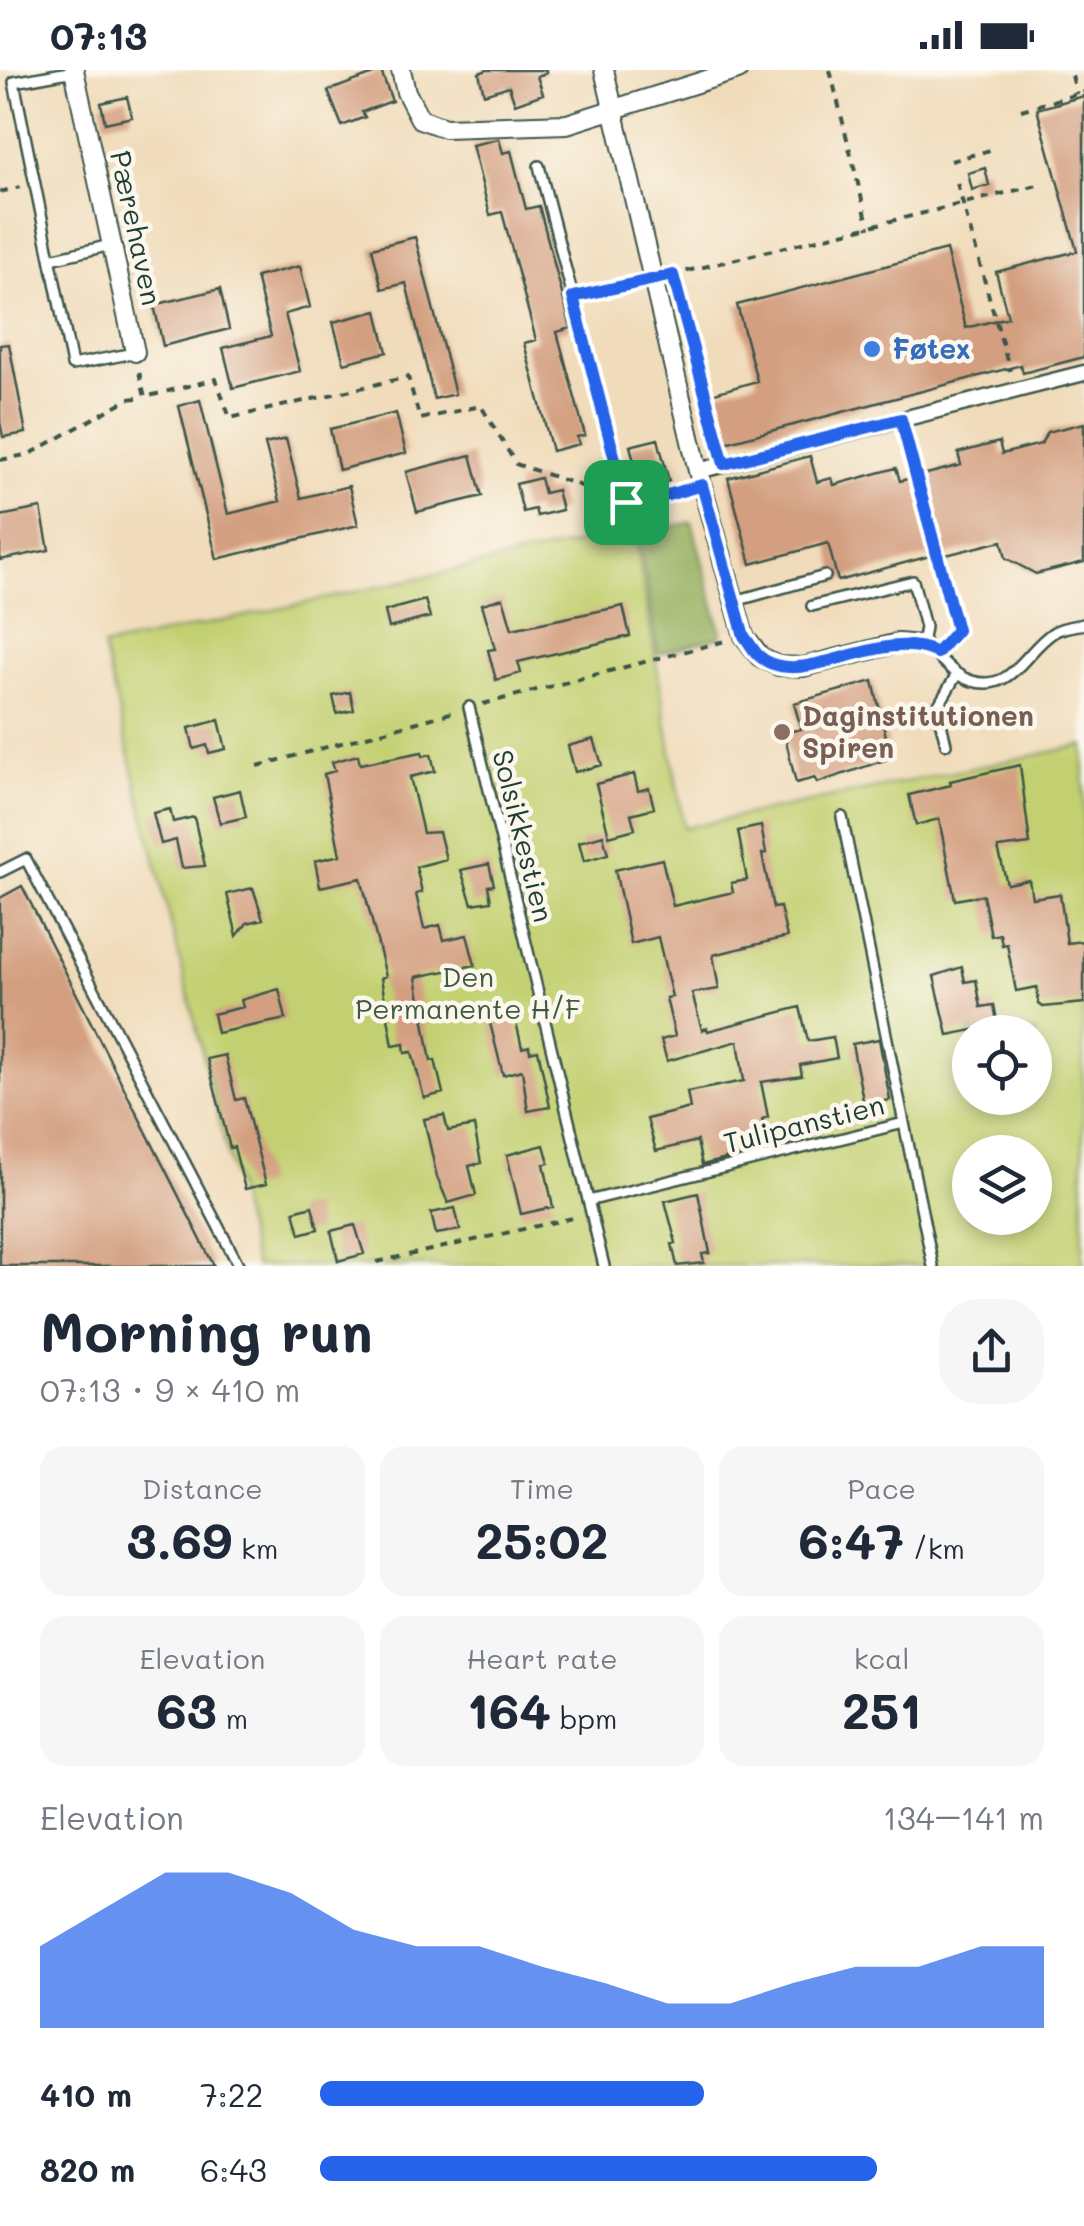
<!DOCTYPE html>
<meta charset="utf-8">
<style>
body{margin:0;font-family:Mali,sans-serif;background:#f6f6f7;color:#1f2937;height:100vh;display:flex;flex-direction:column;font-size:38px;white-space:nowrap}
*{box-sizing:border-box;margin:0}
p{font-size:32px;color:#747a83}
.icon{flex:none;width:55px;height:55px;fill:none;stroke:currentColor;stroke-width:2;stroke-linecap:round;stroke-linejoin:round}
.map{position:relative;height:1196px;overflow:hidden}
.side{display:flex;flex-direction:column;background:#fff;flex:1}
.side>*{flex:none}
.controls{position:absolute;left:952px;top:945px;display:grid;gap:20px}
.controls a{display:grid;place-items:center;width:100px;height:100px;border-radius:50%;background:#fff;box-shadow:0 5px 15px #0003;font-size:50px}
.pin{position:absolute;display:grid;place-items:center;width:85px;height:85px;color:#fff;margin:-42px;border-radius:20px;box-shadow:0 5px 15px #0006}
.round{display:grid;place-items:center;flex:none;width:105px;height:105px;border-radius:40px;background:#f6f6f7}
.head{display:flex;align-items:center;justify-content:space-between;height:170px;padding:0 40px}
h1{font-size:55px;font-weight:800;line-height:75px}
.figures{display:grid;grid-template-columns:repeat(3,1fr);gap:15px;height:170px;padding:10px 40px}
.figures div{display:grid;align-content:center;border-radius:25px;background:#f6f6f7;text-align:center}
.figures b{font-size:50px;font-weight:800}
.figures small{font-size:28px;font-weight:400}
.figures p{font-size:28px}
.chart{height:280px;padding:20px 40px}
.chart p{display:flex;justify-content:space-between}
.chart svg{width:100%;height:180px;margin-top:10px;fill:#2563eb;opacity:.7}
ul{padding:0 40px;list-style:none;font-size:32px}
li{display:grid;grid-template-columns:160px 120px 1fr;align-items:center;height:75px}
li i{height:25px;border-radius:12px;background:#2563eb}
.status{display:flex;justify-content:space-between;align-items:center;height:70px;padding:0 50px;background:#fff;direction:ltr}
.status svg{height:28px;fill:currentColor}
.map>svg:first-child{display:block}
.green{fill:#c3d071;stroke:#718652;stroke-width:2.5;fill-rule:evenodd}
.forest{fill:#9ab263;stroke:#5c784c;stroke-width:2.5}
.building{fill:#d39f80}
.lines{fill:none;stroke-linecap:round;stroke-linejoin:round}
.service-casing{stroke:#3e5548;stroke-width:14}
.pedestrian-casing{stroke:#3e5548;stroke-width:19}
.minor-casing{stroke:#3e5548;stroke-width:22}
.path{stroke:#3e5548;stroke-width:4;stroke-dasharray:8 8;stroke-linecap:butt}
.service{stroke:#fff;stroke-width:9}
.pedestrian{stroke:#fff;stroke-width:14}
.minor{stroke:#fff;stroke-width:18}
.route-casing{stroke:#fff;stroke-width:20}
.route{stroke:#2563eb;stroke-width:12}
.shop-dot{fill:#3f7fe0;stroke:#fbf7ec;stroke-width:4}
.education-dot{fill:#8d6e63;stroke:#fbf7ec;stroke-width:4}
.labels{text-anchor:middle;stroke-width:9;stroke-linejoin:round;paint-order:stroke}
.street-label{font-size:28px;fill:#1f3d34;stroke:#fbf7ec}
.shop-label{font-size:28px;font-weight:bold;fill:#366cbe;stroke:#fbf7ec;text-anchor:start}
.education-label{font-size:28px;font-weight:bold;fill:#785e54;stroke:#fbf7ec;text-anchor:start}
.park-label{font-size:28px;fill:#405a40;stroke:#fbf7ec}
</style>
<div class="status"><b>07:13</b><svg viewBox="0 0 49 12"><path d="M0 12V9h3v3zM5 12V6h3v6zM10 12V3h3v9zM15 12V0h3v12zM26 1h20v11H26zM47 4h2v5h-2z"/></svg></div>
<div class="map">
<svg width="1084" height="1196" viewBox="0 0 1084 1196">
<rect width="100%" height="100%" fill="#fbf7ec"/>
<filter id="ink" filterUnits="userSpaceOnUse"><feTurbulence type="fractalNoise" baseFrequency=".01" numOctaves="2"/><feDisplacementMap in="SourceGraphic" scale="20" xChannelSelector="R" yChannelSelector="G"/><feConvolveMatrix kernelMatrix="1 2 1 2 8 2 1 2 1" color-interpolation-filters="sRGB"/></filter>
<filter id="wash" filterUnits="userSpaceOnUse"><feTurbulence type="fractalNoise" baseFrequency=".0048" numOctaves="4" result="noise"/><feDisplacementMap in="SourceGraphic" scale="40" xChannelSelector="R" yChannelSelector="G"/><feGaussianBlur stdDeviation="2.25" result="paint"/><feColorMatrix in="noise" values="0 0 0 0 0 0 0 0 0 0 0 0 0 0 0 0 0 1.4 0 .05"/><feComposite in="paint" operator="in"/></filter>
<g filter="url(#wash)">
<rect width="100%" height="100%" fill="#f0dbba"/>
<!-- green -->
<path class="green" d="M634,461L684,758L1084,675L1083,1196H255L103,577ZM970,962H1035V1028H970ZM970,1082H1035V1148H970Z"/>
<!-- forest -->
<path class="forest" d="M692,452L722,566L658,584L638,464Z"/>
<g id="blocks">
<!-- building -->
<path class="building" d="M487,0H546V3L537,6L543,24L515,34L509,16L484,24L479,3Z
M381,1L392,31L362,42L365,47L342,56L328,21Z
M1084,26V287L1023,303L1021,295L725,373L711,324L757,311L737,235L946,180L966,258L1008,247L996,202L1077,181L1037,39Z
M127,27L132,47L105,53L101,33Z
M499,69L503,83L511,81L526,139L539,136L571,258L557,262L585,365L577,367L579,374L552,381L524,273L536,270L502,142L490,145L472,75Z
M985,98L989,115L972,120L968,103Z
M415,167L455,324L434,329L406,213L382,219L372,178Z
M300,196L310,237L285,244L300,301L233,318L223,278L271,266L256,207Z
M220,219L229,259L163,276L154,235Z
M377,241L387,282L344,293L333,252Z
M9,274L26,363L3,367L0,352V275Z
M200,330L228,444L280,431L265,374L286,369L301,428L349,416L358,455L217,489L179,336Z
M396,343L406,383L339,400L330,359Z
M1084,353V492L1036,504L1006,488L1002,471L942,486L941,483L838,511L828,473L751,494L728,408L810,386L817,412L832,408L834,415L896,398L900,411L961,395L958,383L999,372L1002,384L1041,374L1047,362Z
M658,369L669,411L641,418L630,376Z
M471,385L482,426L417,442L406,402Z
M540,408L544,423L557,420L562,440L537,446L535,439L523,442L516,414Z
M41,438L49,480L0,490V446Z
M503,528L512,559L623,536L630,566L518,592L521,603L496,610L488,580L495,579L482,534Z
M425,530L430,547L389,558L385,541Z
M873,611L891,688L817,713L815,708L796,713L784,663L801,659L794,633Z
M350,622L354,640L337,644L333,626Z
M219,650L226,679L209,683L207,675L194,679L189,658Z
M594,669L602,695L575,702L568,676Z
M422,682L423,686L431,684L435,701L410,707L423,763L439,762L446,789L416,797L422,822L416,824L424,859L440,855L444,870L467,865L475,895L416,907L431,991L435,990L443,1023L424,1028L412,982L405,983L404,974L393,976L381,908L386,906L361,808L320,817L315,791L340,785L324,704L335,701L332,692L358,685L360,694Z
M1020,695L1030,774L998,778L1007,814L1029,810L1032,828L1060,824L1067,873L1084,871V933L1043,937L1039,934L1037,917L1016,921L1007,874L1002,875L1000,864L991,866L983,825L955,830L939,749L916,755L909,725L951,715L950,711Z
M634,704L638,721L649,718L654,738L631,744L635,759L609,766L596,714Z
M240,720L246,747L220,753L213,727Z
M170,739L173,752L194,747L205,796L182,798L176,770L161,774L153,743Z
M761,756L766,783L762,784L773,838L780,837L787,867L713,885L719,919L692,923L702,960L707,958L708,961L800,937L808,971L833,967L837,988L800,995L802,1006L761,1012L768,1047L762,1049L766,1070L731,1077L733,1087L702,1095L697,1071L656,1081L647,1049L690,1038L687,1022L744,1011L738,971L667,991L661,970L675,966L666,928L672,927L658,867L631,874L615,800L662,789L673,836L733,822L731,813L747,810L738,761Z
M603,765L608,784L584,791L579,772Z
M489,794L494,815L488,816L491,831L472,834L461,800Z
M22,816L214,1196H0V828Z
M253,818L263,849L247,853L237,866L227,824Z
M962,897L965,912L976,910L981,937L994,935L999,962H979L978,959L948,965L934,906Z
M279,919L286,949L217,963L213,944L243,937L241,930Z
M514,943L522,978L529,976L530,982L538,980L550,1037L528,1041L522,1000L503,1005L489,949Z
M879,969L890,1030L864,1035L852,974Z
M225,985L236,1030L244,1028L266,1114L245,1119L234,1077L230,1078L207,989Z
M444,1045L448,1061L474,1056L481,1093L469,1096L476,1125L448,1133L437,1107L424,1049Z
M544,1075L549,1093L544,1094L553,1137L521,1144L507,1085Z
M698,1123L710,1183L702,1184L704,1193L677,1196L672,1174L676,1173L665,1131Z
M312,1136L318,1159L300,1164L294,1141Z
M455,1138L460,1160L436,1164L431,1143Z
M355,1155L364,1184L338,1191L331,1161Z"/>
</g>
</g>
<g filter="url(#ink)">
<use href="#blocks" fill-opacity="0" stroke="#3e5548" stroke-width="2.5"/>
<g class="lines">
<defs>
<path id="service" d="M74,1L14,12L72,295L134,283
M539,96L626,431
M51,189L111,175
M573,227L652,210
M735,531L825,506
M812,536L913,511L925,557L922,575C941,585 950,605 972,611C1013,623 1025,580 1054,562C1062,557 1075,556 1084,554
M469,637L604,1196
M946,674L937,638L957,604
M842,747L933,1196
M0,802L26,789L239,1196
M588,1131L904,1053"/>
<path id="pedestrian" d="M698,401L1084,303"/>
<path id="minor" d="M74,0L135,282
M401,0L406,22L420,49L445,58L567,54L738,0
M604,0L698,401L744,566L760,587L778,596L803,597L898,573L922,575"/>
</defs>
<!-- service casing -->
<use href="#service" class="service-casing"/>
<!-- pedestrian casing -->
<use href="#pedestrian" class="pedestrian-casing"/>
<!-- minor casing -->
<use href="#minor" class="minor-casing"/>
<!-- path -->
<path class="path" d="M830,0L869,158
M1072,6L1077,24
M1021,40L1084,22
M951,91L990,80
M957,113L1010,301
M0,122L20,117
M671,205L1042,114
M688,263L720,379
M139,302L145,327L216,309L230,348L408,307L420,349L481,336L516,394L611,426
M906,367L957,560L947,572
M0,390L30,384L128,329L145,327
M639,432L683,421
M483,634L725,571
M258,696L454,642
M377,1192L577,1147"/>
<!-- service -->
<use href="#service" class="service"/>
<!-- pedestrian -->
<use href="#pedestrian" class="pedestrian"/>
<!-- minor -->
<use href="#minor" class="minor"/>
</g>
</g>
<g class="lines" filter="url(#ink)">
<defs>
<path id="route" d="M673,205L724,394L901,349L957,560L937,583C880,554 799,624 758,585C753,580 749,572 744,566L702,415L644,432H626L573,227Z"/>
</defs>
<!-- route casing -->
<use href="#route" class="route-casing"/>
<!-- route -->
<use href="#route" class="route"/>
</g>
<!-- markers -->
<circle class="shop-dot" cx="872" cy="279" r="10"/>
<circle class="education-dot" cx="782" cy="662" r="10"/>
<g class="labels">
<!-- street labels -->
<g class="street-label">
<text transform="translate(136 158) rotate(78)" y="10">Pærehaven</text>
<text transform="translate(523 766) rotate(76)" y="10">Solsikkestien</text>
<text transform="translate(804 1054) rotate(-14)" y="10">Tulipanstien</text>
</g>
<!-- shop labels -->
<g class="shop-label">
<text x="892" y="289">Føtex</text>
</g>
<!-- education labels -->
<g class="education-label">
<text x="802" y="656">Daginstitutionen<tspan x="802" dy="32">Spiren</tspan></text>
</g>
<!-- park labels -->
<g class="park-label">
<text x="468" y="917">Den<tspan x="468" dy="32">Permanente H/F</tspan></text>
</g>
</g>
</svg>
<div class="controls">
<a><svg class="icon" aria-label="locate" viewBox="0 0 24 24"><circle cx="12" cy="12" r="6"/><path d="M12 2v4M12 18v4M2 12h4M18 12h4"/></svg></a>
<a><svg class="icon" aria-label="layers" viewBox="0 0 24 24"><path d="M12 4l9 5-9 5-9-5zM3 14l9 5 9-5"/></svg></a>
</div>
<div class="pin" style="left:626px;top:432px;background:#1e9e55"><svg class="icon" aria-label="arrive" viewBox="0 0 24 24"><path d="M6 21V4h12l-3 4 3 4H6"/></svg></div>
</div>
<section class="side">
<div class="head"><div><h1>Morning run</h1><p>07:13 · 9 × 410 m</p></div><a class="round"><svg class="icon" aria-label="share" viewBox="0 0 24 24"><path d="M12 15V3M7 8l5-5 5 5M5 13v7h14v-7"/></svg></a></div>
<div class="figures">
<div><p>Distance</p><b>3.69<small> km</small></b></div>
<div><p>Time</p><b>25:02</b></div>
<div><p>Pace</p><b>6:47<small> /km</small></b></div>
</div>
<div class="figures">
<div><p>Elevation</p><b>63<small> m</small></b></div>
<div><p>Heart rate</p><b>164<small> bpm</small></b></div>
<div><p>kcal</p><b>251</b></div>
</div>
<div class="chart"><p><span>Elevation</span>134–141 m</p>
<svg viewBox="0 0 160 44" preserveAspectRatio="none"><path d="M0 44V24L10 15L20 6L30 6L40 11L50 20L60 24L70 24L80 29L90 33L100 38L110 38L120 33L130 29L140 29L150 24L160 24V44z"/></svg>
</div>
<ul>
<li><b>410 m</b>7:22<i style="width:53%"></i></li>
<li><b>820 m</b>6:43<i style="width:77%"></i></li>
</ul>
</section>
